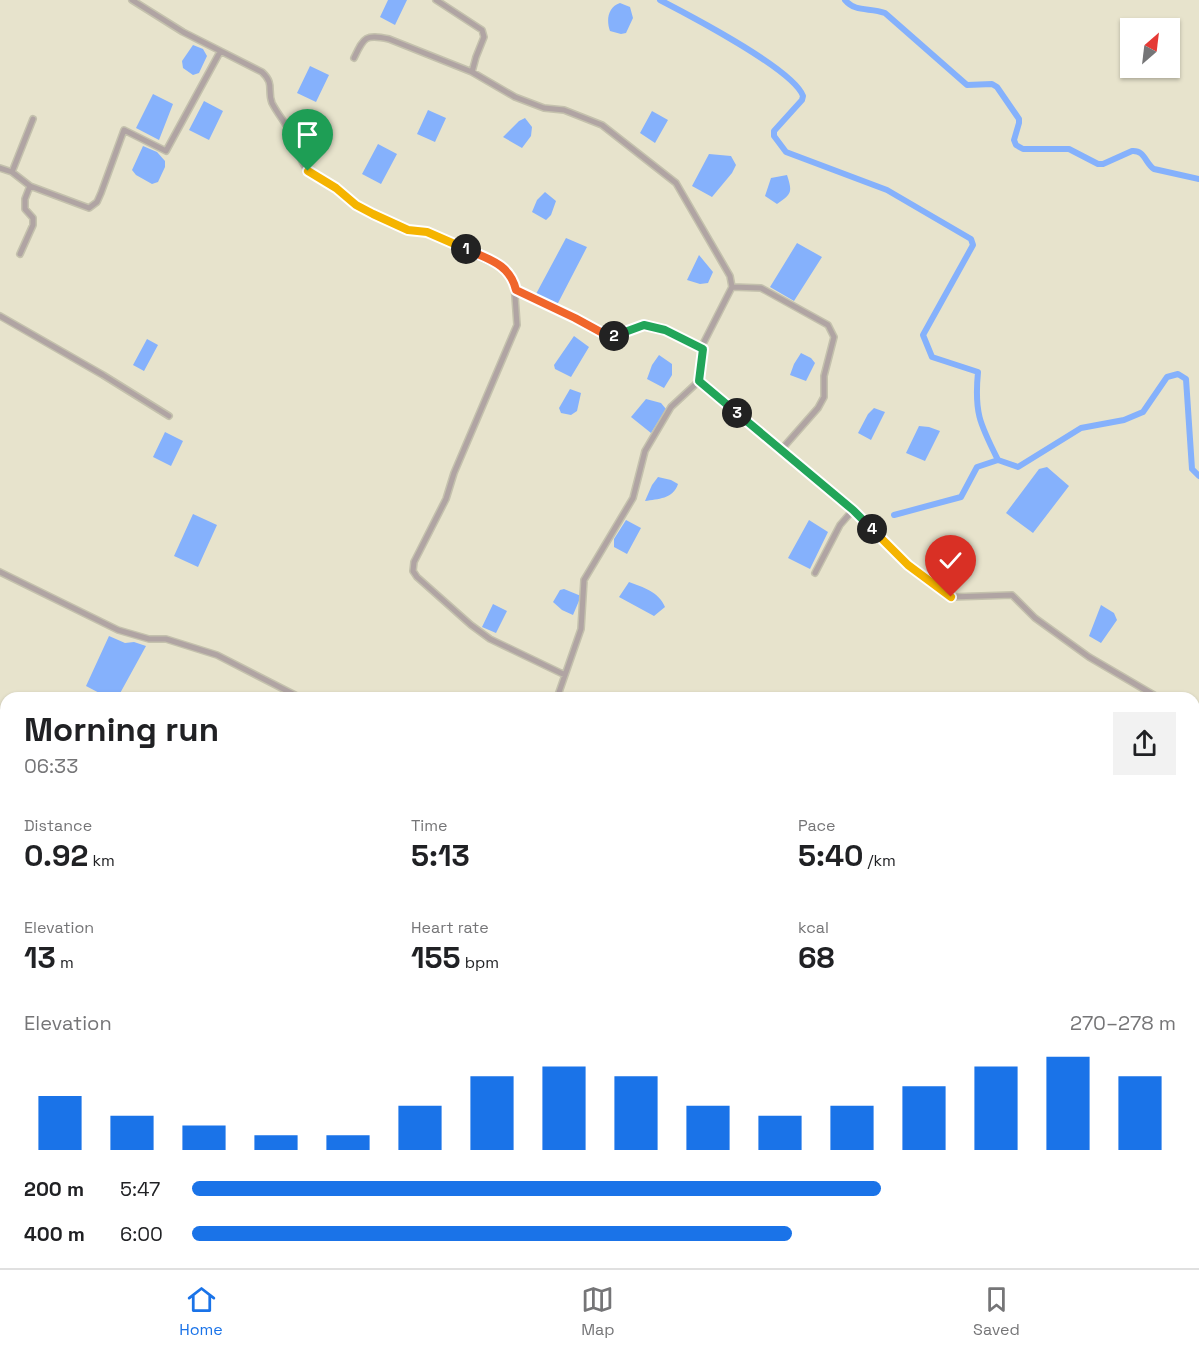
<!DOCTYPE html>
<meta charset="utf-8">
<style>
body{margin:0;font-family:"Space Grotesk",sans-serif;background:#f2f2f2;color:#202124;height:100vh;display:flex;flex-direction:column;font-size:22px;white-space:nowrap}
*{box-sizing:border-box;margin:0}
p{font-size:20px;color:#757577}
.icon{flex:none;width:33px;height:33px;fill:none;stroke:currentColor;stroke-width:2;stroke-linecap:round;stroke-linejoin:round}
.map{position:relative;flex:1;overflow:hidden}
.drawer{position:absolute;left:0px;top:692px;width:1200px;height:578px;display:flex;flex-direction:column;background:#fff;border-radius:18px 18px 0 0;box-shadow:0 2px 4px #0004}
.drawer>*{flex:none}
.needle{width:39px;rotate:28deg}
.controls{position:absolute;left:1120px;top:18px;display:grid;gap:12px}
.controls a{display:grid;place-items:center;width:60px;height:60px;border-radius:0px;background:#fff;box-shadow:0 2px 4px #0004;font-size:30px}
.pin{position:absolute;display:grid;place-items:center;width:51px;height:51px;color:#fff;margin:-62px -26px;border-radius:50% 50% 50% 0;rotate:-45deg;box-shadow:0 0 6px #0007}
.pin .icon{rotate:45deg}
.km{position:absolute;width:30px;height:30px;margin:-15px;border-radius:50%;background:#222;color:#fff;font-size:16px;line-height:30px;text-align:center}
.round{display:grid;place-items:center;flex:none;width:63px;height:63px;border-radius:0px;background:#f2f2f2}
.headline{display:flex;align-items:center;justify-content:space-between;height:102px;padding:0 24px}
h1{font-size:33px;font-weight:600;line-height:45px}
.metrics{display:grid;grid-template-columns:repeat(3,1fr);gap:9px;height:102px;padding:6px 24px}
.metrics div{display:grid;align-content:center}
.metrics b{font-size:30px;font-weight:600}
.metrics small{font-size:16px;font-weight:400}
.metrics p{font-size:16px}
.chart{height:168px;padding:12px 24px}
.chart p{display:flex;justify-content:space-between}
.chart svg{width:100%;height:108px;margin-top:6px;stroke:#1a73e8;stroke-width:6}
ul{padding:0 24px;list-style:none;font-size:20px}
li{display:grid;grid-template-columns:96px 72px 1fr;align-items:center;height:45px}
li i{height:15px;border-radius:8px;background:#1a73e8}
.tab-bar{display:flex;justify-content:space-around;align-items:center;height:84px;border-top:2px solid #e0e0e0;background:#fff;font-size:16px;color:#757577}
.tab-bar a{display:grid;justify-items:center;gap:3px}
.tab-bar .current{color:#1a73e8}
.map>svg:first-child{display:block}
.water{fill:#85b1fc}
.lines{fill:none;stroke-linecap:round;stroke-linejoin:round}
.canal{stroke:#85b1fc;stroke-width:6}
.street-casing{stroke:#c4c1ad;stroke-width:8}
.street{stroke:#b0a4a3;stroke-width:5}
.split-1-casing{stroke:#fff;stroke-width:12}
.split-2-casing{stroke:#fff;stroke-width:12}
.split-3-casing{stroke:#fff;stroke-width:12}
.split-4-casing{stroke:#fff;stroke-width:12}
.split-5-casing{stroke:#fff;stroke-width:12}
.split-1{stroke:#f5b400;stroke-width:8}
.split-2{stroke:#f0652b;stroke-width:8}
.split-3{stroke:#22a559;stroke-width:8}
.split-4{stroke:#22a559;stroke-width:8}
.split-5{stroke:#f5b400;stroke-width:8}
</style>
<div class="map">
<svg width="1199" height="1268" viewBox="0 0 1199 1268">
<rect width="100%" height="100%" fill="#e7e3cc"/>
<!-- water -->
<path class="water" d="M388,0H407L395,25L380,17Z
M620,3L630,7L633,18L626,33L621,34L610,31C606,20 608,7 620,3Z
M193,45L203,49L207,56L199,73L193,75L183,68L182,61Z
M310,66L329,75L316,102L297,93Z
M153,94L173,104L159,140L136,128Z
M204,101L223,111L209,140L189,130Z
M428,110L446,118L435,142L417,134Z
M652,111L668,120L655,143L640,133Z
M525,118L532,127L531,136L522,148L503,137L519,121Z
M378,144L397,154L381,184L362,174Z
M143,146L157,152L165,161V167L158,182L152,184L136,175L132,170Z
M709,154L731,156L736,165L732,173L712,197L692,186Z
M787,175C793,193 791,194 777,204L765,196L771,178Z
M545,192L556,201L551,215L546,220L532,212L537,200Z
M566,238L587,247L557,305L536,294Z
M797,243L822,257L794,301L770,287Z
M699,255L713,272L708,283L700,284L687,280Z
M574,336L589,347L571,377L555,369L554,365Z
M147,339L158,345L144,371L133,365Z
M801,353L811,358L815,363L806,381L790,375L794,364Z
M659,355L672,364V375L664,388L647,379L652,365Z
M570,389L581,393L577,411L571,415L561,413L559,408Z
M646,399L661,403L666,409L651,433L631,417Z
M874,408L885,412L871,440L858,433L868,414Z
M919,426L929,427L940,431L925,461L906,453Z
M165,432L183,441L171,466L153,457Z
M1047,467L1069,486L1033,533L1006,513L1039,469Z
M658,477L671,480L678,484C673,499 658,499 645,501L652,485Z
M193,514L217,525L198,567L174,556Z
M626,520L641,528L627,554L614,547V539Z
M809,520L828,532L810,569L788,558Z
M629,582C643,587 659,592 665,607L654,616L619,597Z
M564,589L581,596L573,615L562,610L553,602L560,590Z
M493,604L507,611L496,633L482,627Z
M1101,605L1114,613L1117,620L1101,643L1089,636Z
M109,636L125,643L134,642L146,646L118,697H107L86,686Z"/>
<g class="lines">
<!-- canal -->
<path class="canal" d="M660,0C689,15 794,70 803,96L802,100L774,131V136L786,152L887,190L971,239L973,245L923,335L932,357L978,372C974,413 980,424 998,460
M845,0C856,13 870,7 885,13L967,85L992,84L997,87L1019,119V123L1014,140L1016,145L1023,149H1069L1098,164H1103L1132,151C1145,150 1145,163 1154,169L1199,179
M894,515L961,497L977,467L998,460L1018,467L1081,428L1124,420L1143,412L1167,377L1178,374L1186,379L1192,469L1199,476
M1194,980L1199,978
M1194,1254L1199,1256"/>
<defs>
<path id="street" d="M132,0L183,32L262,72C275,84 267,90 272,103C277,113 285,122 290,132C296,145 299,160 308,171L373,215L408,229L427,233L506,269L514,282L517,325L454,473L446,499L414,562L413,571L417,577L471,625L490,639L565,675
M436,0L482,30L484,37L476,57L472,72L515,97L544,108L564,110L602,125L676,183L730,276L732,287L703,344L699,381L853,510L908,565L951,597L1012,595L1035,618L1089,657L1159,698
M354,58C364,37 365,34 389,39L472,72
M33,119L12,172L30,186L89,208L97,202L101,193L124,130L166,151L220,52
M0,168L12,172
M20,254L33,225V218L25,209V199L30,186
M732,287L761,288L828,325L834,337L824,376V397L818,408L781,450
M516,290L544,302L608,336L644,325L665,330L703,349
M0,316L103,375L169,416
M0,572L118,630L149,639H166L217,655L301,698
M815,573L840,525L853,510
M557,698L581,629L584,580L633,498L645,451L671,407L699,381
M1194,727L1199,732
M154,1263L155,1268"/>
</defs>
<!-- street casing -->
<use href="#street" class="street-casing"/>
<!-- street -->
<use href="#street" class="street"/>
</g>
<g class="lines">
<defs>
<path id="split-1" d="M308,171L336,188L356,205L373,214L408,230L427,232L466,249"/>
<path id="split-2" d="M466,249C488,259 510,264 516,290L575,318L608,336H614"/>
<path id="split-3" d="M614,336L644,325L665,330L703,349L699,381L737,413"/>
<path id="split-4" d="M737,413L853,510L872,529"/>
<path id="split-5" d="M872,529L908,565L951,597"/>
</defs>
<!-- split-1 casing -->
<use href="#split-1" class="split-1-casing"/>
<!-- split-2 casing -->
<use href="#split-2" class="split-2-casing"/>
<!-- split-3 casing -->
<use href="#split-3" class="split-3-casing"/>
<!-- split-4 casing -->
<use href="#split-4" class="split-4-casing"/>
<!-- split-5 casing -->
<use href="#split-5" class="split-5-casing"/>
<!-- split-1 -->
<use href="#split-1" class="split-1"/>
<!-- split-2 -->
<use href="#split-2" class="split-2"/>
<!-- split-3 -->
<use href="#split-3" class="split-3"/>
<!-- split-4 -->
<use href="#split-4" class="split-4"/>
<!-- split-5 -->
<use href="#split-5" class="split-5"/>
</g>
</svg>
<div class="controls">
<a><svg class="needle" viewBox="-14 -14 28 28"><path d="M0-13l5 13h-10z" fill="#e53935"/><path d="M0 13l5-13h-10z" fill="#757577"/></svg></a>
</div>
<div class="pin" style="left:308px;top:171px;background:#1e9e55"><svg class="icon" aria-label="arrive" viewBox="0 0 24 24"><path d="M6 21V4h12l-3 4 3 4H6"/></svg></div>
<div class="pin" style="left:951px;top:597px;background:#d93025"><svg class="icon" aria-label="check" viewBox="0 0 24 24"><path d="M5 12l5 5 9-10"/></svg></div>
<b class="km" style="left:466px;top:249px">1</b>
<b class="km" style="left:614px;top:336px">2</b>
<b class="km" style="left:737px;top:413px">3</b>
<b class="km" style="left:872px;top:529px">4</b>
<section class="drawer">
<div class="headline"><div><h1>Morning run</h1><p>06:33</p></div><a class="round"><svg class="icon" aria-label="share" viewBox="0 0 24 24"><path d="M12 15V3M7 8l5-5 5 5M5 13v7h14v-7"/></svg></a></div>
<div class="metrics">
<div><p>Distance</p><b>0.92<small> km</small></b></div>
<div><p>Time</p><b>5:13</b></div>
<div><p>Pace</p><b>5:40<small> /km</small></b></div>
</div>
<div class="metrics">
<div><p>Elevation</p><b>13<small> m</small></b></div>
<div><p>Heart rate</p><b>155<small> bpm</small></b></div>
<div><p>kcal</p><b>68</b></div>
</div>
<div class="chart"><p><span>Elevation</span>270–278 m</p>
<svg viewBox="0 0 160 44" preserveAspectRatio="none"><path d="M5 44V22M15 44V30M25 44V34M35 44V38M45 44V38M55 44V26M65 44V14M75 44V10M85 44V14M95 44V26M105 44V30M115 44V26M125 44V18M135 44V10M145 44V6M155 44V14"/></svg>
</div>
<ul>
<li><b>200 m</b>5:47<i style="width:70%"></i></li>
<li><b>400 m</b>6:00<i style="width:61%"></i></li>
</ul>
</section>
</div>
<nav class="tab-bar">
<a class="current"><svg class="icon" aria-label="home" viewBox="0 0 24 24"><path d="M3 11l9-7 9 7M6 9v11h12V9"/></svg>Home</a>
<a><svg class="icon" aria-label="map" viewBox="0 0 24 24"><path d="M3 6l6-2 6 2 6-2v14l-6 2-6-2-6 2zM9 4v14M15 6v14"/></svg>Map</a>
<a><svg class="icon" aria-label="saved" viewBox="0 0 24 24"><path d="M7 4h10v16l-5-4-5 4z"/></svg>Saved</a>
</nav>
